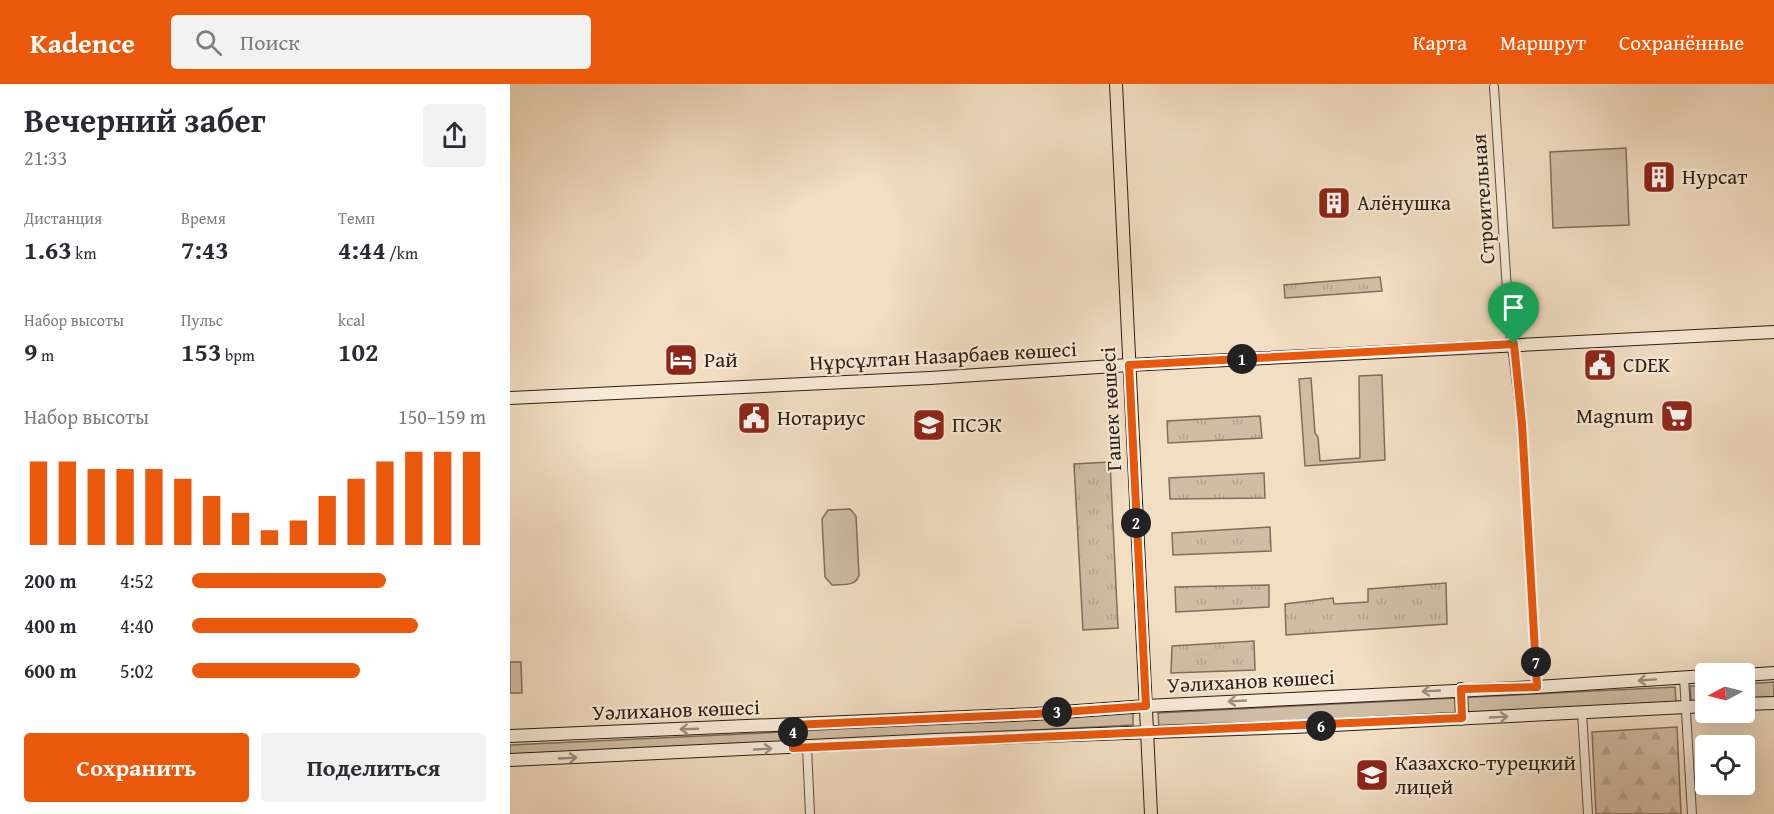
<!DOCTYPE html>
<html lang="ru">
<meta charset="utf-8">
<style>
body{margin:0;font-family:"Gentium Book Plus",serif;background:#f2f2f3;color:#2b2b33;height:100vh;display:flex;flex-direction:column;font-size:22px;white-space:nowrap}
*{box-sizing:border-box;margin:0}
p{font-size:20px;color:#7c7c81}
.icon{flex:none;width:33px;height:33px;fill:none;stroke:currentColor;stroke-width:2;stroke-linecap:round;stroke-linejoin:round}
.map{position:relative;flex:1;overflow:hidden}
.side{display:flex;flex-direction:column;background:#fff;width:510px}
.side>*{flex:none}
.needle{width:39px;rotate:263deg}
.controls{position:absolute;left:1185px;top:579px;display:grid;gap:12px}
.controls a{display:grid;place-items:center;width:60px;height:60px;border-radius:6px;background:#fff;box-shadow:0 6px 24px #0002;font-size:30px}
.pin{position:absolute;display:grid;place-items:center;width:51px;height:51px;color:#fff;margin:-62px -26px;border-radius:50% 50% 50% 0;rotate:-45deg;box-shadow:0 0 6px #0007}
.pin .icon{rotate:45deg}
.km{position:absolute;width:30px;height:30px;margin:-15px;border-radius:50%;background:#222;color:#fff;font-size:16px;line-height:30px;text-align:center}
.round{display:grid;place-items:center;flex:none;width:63px;height:63px;border-radius:6px;background:#f2f2f3}
.overview{display:flex;align-items:center;justify-content:space-between;height:102px;padding:0 24px}
h1{font-size:33px;font-weight:700;line-height:45px}
.figures{display:grid;grid-template-columns:repeat(3,1fr);gap:9px;height:102px;padding:6px 24px}
.figures div{display:grid;align-content:center}
.figures b{font-size:26px;font-weight:700}
.figures small{font-size:16px;font-weight:400}
.figures p{font-size:16px}
.chart{height:168px;padding:12px 24px}
.chart p{display:flex;justify-content:space-between}
.chart svg{width:100%;height:108px;margin-top:6px;stroke:#ea580c;stroke-width:6}
.primary-button{display:flex;gap:12px;margin-top:auto;padding:12px 24px}
.primary-button a{flex:1;height:69px;border-radius:6px;background:#ea580c;color:#fff;font-size:24px;font-weight:700;line-height:69px;text-align:center}
.primary-button a+a{background:#f2f2f3;color:#2b2b33}
ul{padding:0 24px;list-style:none;font-size:20px}
li{display:grid;grid-template-columns:96px 72px 1fr;align-items:center;height:45px}
li i{height:15px;border-radius:8px;background:#ea580c}
header{display:flex;align-items:center;gap:36px;box-sizing:border-box;height:84px;padding:0 30px;background:#ea580c;color:#fff}
header strong{font-size:28px}
nav{display:flex;gap:33px;margin-inline-start:auto;font-size:21px}
.search{width:420px;height:54px;background:#f2f2f3;display:flex;align-items:center;gap:15px;box-sizing:border-box;padding:0 21px;border-radius:6px;color:#7c7c81;font-size:22px}
main{display:flex;flex:1;min-height:0}
.map>svg:first-child{display:block}
.grass{fill:#d0bda5;stroke:#7e6e5c;stroke-width:1.5}
.forest{fill:url(#forest-firs);stroke:#7e6e5c;stroke-width:1.5}
.park{fill:url(#park-tufts);stroke:#7e6e5c;stroke-width:1.5}
.lines{fill:none;stroke-linecap:round;stroke-linejoin:round}
.street-casing{stroke:#5e4e3f;stroke-width:10}
.secondary-casing{stroke:#2c1e13;stroke-width:14}
.primary-casing{stroke:#2c1e13;stroke-width:14}
.street{stroke:#f7ead8;stroke-width:8}
.secondary{stroke:#f7ead8;stroke-width:12}
.primary{stroke:#f2dec3;stroke-width:12}
.oneway{stroke:#9c8e7f}
.route-casing{stroke:#fff;stroke-width:12}
.route{stroke:#ea580c;stroke-width:8}
.labels{text-anchor:middle;stroke-width:4.5;stroke-linejoin:round;paint-order:stroke}
.poi-label{font-size:21px;fill:#2c1e13;stroke:#f7ead8;text-anchor:start}
.street-label{font-size:21px;fill:#2c1e13;stroke:#f7ead8}
</style>
<header>
<strong>Kadence</strong>
<div class="search"><svg class="icon" aria-label="search" viewBox="0 0 24 24"><circle cx="10" cy="10" r="6"/><path d="M15 15l6 6"/></svg>Поиск</div>
<nav><a>Карта</a><a>Маршрут</a><a>Сохранённые</a></nav>
</header>
<main>
<section class="side">
<div class="overview"><div><h1>Вечерний забег</h1><p>21:33</p></div><a class="round"><svg class="icon" aria-label="share" viewBox="0 0 24 24"><path d="M12 15V3M7 8l5-5 5 5M5 13v7h14v-7"/></svg></a></div>
<div class="figures">
<div><p>Дистанция</p><b>1.63<small> km</small></b></div>
<div><p>Время</p><b>7:43</b></div>
<div><p>Темп</p><b>4:44<small> /km</small></b></div>
</div>
<div class="figures">
<div><p>Набор высоты</p><b>9<small> m</small></b></div>
<div><p>Пульс</p><b>153<small> bpm</small></b></div>
<div><p>kcal</p><b>102</b></div>
</div>
<div class="chart"><p><span>Набор высоты</span>150–159 m</p>
<svg viewBox="0 0 160 44" preserveAspectRatio="none"><path d="M5 44V10M15 44V10M25 44V13M35 44V13M45 44V13M55 44V17M65 44V24M75 44V31M85 44V38M95 44V34M105 44V24M115 44V17M125 44V10M135 44V6M145 44V6M155 44V6"/></svg>
</div>
<ul>
<li><b>200 m</b>4:52<i style="width:66%"></i></li>
<li><b>400 m</b>4:40<i style="width:77%"></i></li>
<li><b>600 m</b>5:02<i style="width:57%"></i></li>
</ul>
<div class="primary-button"><a>Сохранить</a><a>Поделиться</a></div>
</section>
<div class="map">
<svg width="1264" height="730" viewBox="0 0 1264 730">
<defs>
<pattern id="forest-firs" width="22" height="20" patternUnits="userSpaceOnUse" patternTransform="scale(1.5)"><rect width="22" height="20" fill="#d0bda5"/><path d="M5 1l3.5 6h-7zM16 11l3.5 6h-7z" fill="#b3a28d"/></pattern>
<pattern id="park-tufts" width="24" height="20" patternUnits="userSpaceOnUse" patternTransform="scale(1.5)"><rect width="24" height="20" fill="#d0bda5"/><path d="M3 7l-1-3M5 7V3M7 7l1-3M15 17l-1-3M17 17v-4M19 17l1-3" fill="none" stroke="#b3a28d"/></pattern>
</defs>
<rect width="100%" height="100%" fill="#f2dec3"/>
<filter id="stains"><feTurbulence type="fractalNoise" baseFrequency=".00333" numOctaves="4"/><feColorMatrix values="0 0 0 0 .2 0 0 0 0 .09 0 0 0 0 .02 0 0 0 .5 -.17"/></filter>
<radialGradient id="worn" r=".72"><stop offset=".6" stop-color="#630" stop-opacity="0"/><stop offset="1" stop-color="#630" stop-opacity=".3"/></radialGradient>
<!-- grass -->
<path class="grass" d="M1116,64L1119,141L1043,144L1040,68Z
M872,291L875,376L795,382L789,295L801,294L805,349L808,353L810,377L850,374L849,292Z
M340,425L346,432L349,491C346,503 333,500 322,501L315,493L312,435L318,426Z
M0,578H11L12,609H0Z
M1264,598V613L1235,614L1234,600Z
M1180,602H1195V616L1181,617Z
M1165,603L1166,618L649,644L648,629Z
M623,629V641L291,658L290,647Z
M274,648V658L0,671V661Z"/>
<!-- forest -->
<path class="forest" d="M1167,643L1171,730H1086L1082,648Z"/>
<!-- park -->
<path class="park" d="M870,193L872,207L775,214L774,201Z
M750,332L752,354L658,359L657,337Z
M600,378L608,544L573,546L564,380Z
M754,389L755,414L660,415L659,394Z
M760,443L761,467L663,471L662,449Z
M936,499L937,540L776,551L775,520L823,514L824,520L858,518V505Z
M759,501V523L666,528L665,503Z
M744,557L745,586L661,589L662,562Z"/>
<g class="lines">
<defs>
<path id="street" d="M984,3L999,238L1012,341L1027,603
M1174,593L1182,730
M1072,628L1078,730
M282,641L283,664
M297,663L300,730"/>
<path id="secondary" d="M0,314L420,294L619,281L1264,248
M1234,591L1264,589
M951,605L952,635
M1234,620L1264,619
M0,652L525,630L636,622L1027,603L1196,592
M0,676L425,656L784,643L1196,622"/>
<path id="primary" d="M606,0L641,730"/>
</defs>
<!-- street casing -->
<use href="#street" class="street-casing"/>
<!-- secondary casing -->
<use href="#secondary" class="secondary-casing"/>
<!-- primary casing -->
<use href="#primary" class="primary-casing"/>
<!-- street -->
<use href="#street" class="street"/>
<!-- secondary -->
<use href="#secondary" class="secondary"/>
<!-- primary -->
<use href="#primary" class="primary"/>
</g>
<!-- one-way arrows -->
<defs><path id="oneway-shaft" d="M-6 0H5M1.5-3L5.5 0L1.5 3" fill="none" stroke-width="1.6" stroke-linecap="round" stroke-linejoin="round" transform="scale(1.5)"/></defs>
<g class="oneway">
<use href="#oneway-shaft" transform="translate(1137 596) rotate(176)"/>
<use href="#oneway-shaft" transform="translate(921 607) rotate(177)"/>
<use href="#oneway-shaft" transform="translate(727 617) rotate(177)"/>
<use href="#oneway-shaft" transform="translate(989 633) rotate(-3)"/>
<use href="#oneway-shaft" transform="translate(179 645) rotate(178)"/>
<use href="#oneway-shaft" transform="translate(253 665) rotate(-3)"/>
<use href="#oneway-shaft" transform="translate(58 674) rotate(-3)"/>
</g>
<g class="lines">
<defs>
<path id="route" d="M1004,260L1012,340L1027,603L951,605L952,634L283,664L282,641L525,630L636,622L619,281Z"/>
</defs>
<!-- route casing -->
<use href="#route" class="route-casing"/>
<!-- route -->
<use href="#route" class="route"/>
</g>
<!-- icons -->
<defs>
<symbol id="building-square" viewBox="-11 -11 22 22"><rect x="-9" y="-9" width="18" height="18" rx="4" fill="#8f2418" stroke="#f7ead8"/><path d="M-4-6H4V6H1V3H-1V6H-4ZM-2.5-4.3h1.7v1.8h-1.7ZM.8-4.3h1.7v1.8H.8ZM-2.5-1h1.7V.8h-1.7ZM.8-1h1.7V.8H.8Z" fill="#fff"/></symbol>
<symbol id="hotel-square" viewBox="-11 -11 22 22"><rect x="-9" y="-9" width="18" height="18" rx="4" fill="#8f2418" stroke="#f7ead8"/><path d="M-6-4.5h1.5V1H6V5H4.5V3h-9V5H-6ZM-4 0a1.8 1.8 0 1 1 3.6 0ZM.5 0V-2.5h3Q6-2.5 6 0Z" fill="#fff"/></symbol>
<symbol id="civic-square" viewBox="-11 -11 22 22"><rect x="-9" y="-9" width="18" height="18" rx="4" fill="#8f2418" stroke="#f7ead8"/><path d="M-.6-6.5H3V-4.5H.6V-3L4-1V1h2V6H-6V1h2V-1L-.6-3ZM-1.2 2.5V6h2.4V2.5Z" fill="#fff"/></symbol>
<symbol id="supermarket-square" viewBox="-11 -11 22 22"><rect x="-9" y="-9" width="18" height="18" rx="4" fill="#8f2418" stroke="#f7ead8"/><path d="M-6-5.5h2.5l.6 2H6L4.5 2H-2.5L-4.4-4H-6ZM-1.5 3.2a1.3 1.3 0 1 0 .1 0ZM3 3.2a1.3 1.3 0 1 0 .1 0Z" fill="#fff"/></symbol>
<symbol id="university-square" viewBox="-11 -11 22 22"><rect x="-9" y="-9" width="18" height="18" rx="4" fill="#8f2418" stroke="#f7ead8"/><path d="M0-5L7-2L0 1L-7-2ZM-4 1L0 2.5L4 1V4Q0 6-4 4Z" fill="#fff"/></symbol>
<symbol id="school-square" viewBox="-11 -11 22 22"><rect x="-9" y="-9" width="18" height="18" rx="4" fill="#8f2418" stroke="#f7ead8"/><path d="M0-5L7-2L0 1L-7-2ZM-4 1L0 2.5L4 1V4Q0 6-4 4Z" fill="#fff"/></symbol>
</defs>
<g fill-rule="evenodd">
<use href="#building-square" x="1130" y="74" width="38" height="38"/>
<use href="#building-square" x="805" y="100" width="38" height="38"/>
<use href="#hotel-square" x="152" y="257" width="38" height="38"/>
<use href="#civic-square" x="1071" y="262" width="38" height="38"/>
<use href="#supermarket-square" x="1148" y="313" width="38" height="38"/>
<use href="#civic-square" x="225" y="315" width="38" height="38"/>
<use href="#university-square" x="400" y="322" width="38" height="38"/>
<use href="#school-square" x="843" y="672" width="38" height="38"/>
</g>
<g class="labels">
<!-- poi labels -->
<g class="poi-label">
<text x="1172" y="100">Нурсат</text>
<text x="847" y="126">Алёнушка</text>
<text x="194" y="283">Рай</text>
<text x="1113" y="288">CDEK</text>
<text x="1144" y="339" text-anchor="end">Magnum</text>
<text x="267" y="341">Нотариус</text>
<text x="442" y="348">ПСЭК</text>
<text x="885" y="686">Казахско-турецкий<tspan x="885" dy="24">лицей</tspan></text>
</g>
<!-- street labels -->
<g class="street-label">
<text transform="translate(973 115) rotate(-94)" y="7">Строительная</text>
<text transform="translate(433 272) rotate(-3)" y="7">Нұрсұлтан Назарбаев көшесі</text>
<text transform="translate(601 325) rotate(-93)" y="7">Гашек көшесі</text>
<text transform="translate(741 597) rotate(-3)" y="7">Уәлиханов көшесі</text>
<text transform="translate(166 626) rotate(-2)" y="7">Уәлиханов көшесі</text>
</g>
</g>
<rect width="100%" height="100%" filter="url(#stains)"/>
<rect width="100%" height="100%" fill="url(#worn)"/>
</svg>
<div class="controls">
<a><svg class="needle" viewBox="-14 -14 28 28"><path d="M0-13l5 13h-10z" fill="#e53935"/><path d="M0 13l5-13h-10z" fill="#7c7c81"/></svg></a>
<a><svg class="icon" aria-label="locate" viewBox="0 0 24 24"><circle cx="12" cy="12" r="6"/><path d="M12 2v4M12 18v4M2 12h4M18 12h4"/></svg></a>
</div>
<div class="pin" style="left:1004px;top:260px;background:#1e9e55"><svg class="icon" aria-label="arrive" viewBox="0 0 24 24"><path d="M6 21V4h12l-3 4 3 4H6"/></svg></div>
<b class="km" style="left:732px;top:275px">1</b>
<b class="km" style="left:626px;top:439px">2</b>
<b class="km" style="left:547px;top:628px">3</b>
<b class="km" style="left:283px;top:648px">4</b>
<b class="km" style="left:811px;top:642px">6</b>
<b class="km" style="left:1026px;top:578px">7</b>
</div>
</main>
